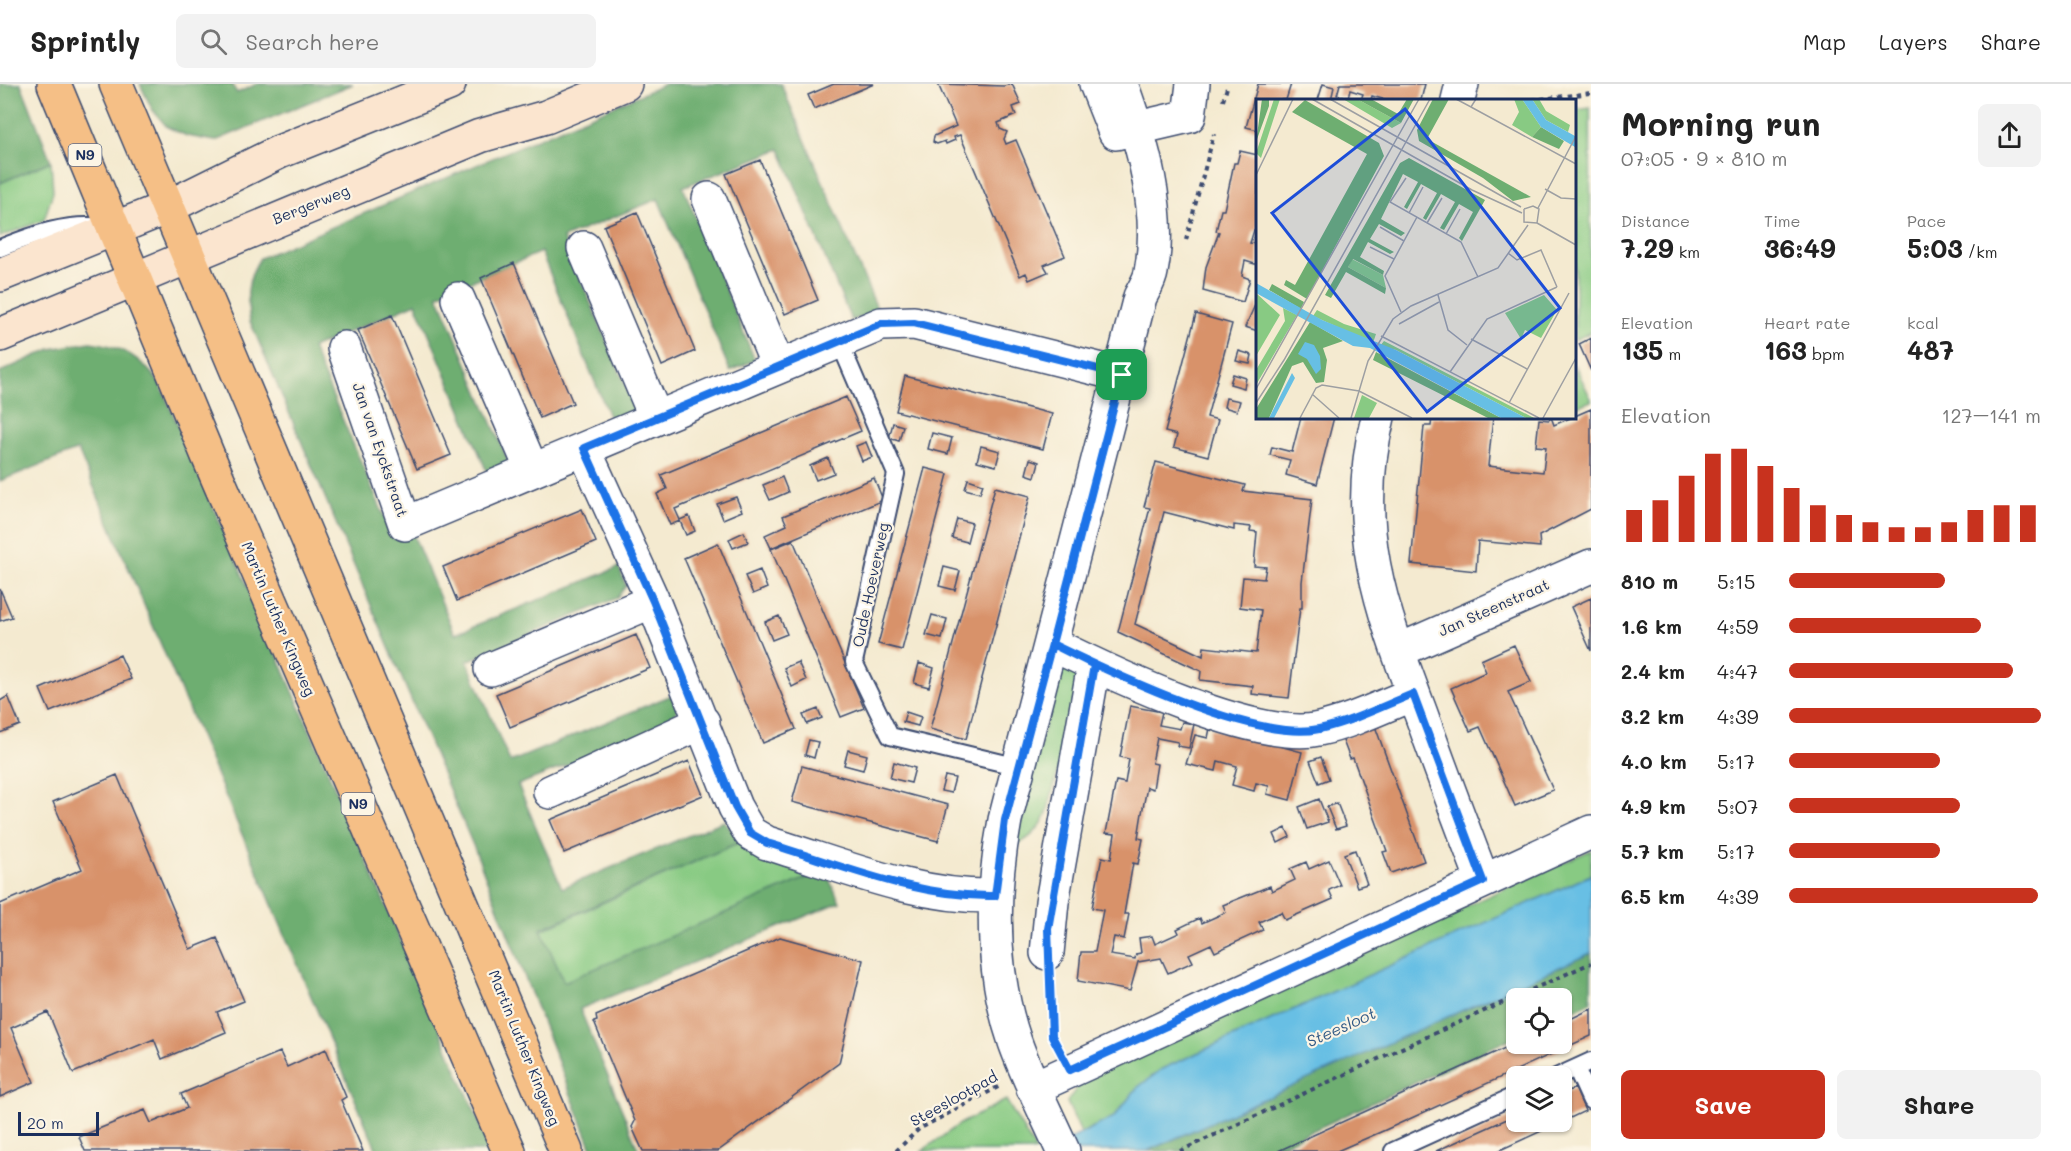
<!DOCTYPE html>
<meta charset="utf-8">
<style>
body{margin:0;font-family:Mali,sans-serif;background:#f2f2f2;color:#222;height:100vh;display:flex;flex-direction:column;font-size:22px;white-space:nowrap}
*{box-sizing:border-box;margin:0}
p{font-size:20px;color:#767676}
.icon{flex:none;width:33px;height:33px;fill:none;stroke:currentColor;stroke-width:2;stroke-linecap:round;stroke-linejoin:round}
.map{position:relative;flex:1;overflow:hidden}
.sheet{display:flex;flex-direction:column;background:#fff;width:480px}
.sheet>*{flex:none}
.controls{position:absolute;left:1506px;top:904px;display:grid;gap:12px}
.controls a{display:grid;place-items:center;width:66px;height:66px;border-radius:9px;background:#fff;box-shadow:0 2px 4px #0004;font-size:30px}
.scale{position:absolute;left:18px;bottom:15px;width:81px;box-sizing:border-box;padding-left:6px;border:3px solid #1b2f5e;border-top:0;font-size:16px;line-height:21px;white-space:nowrap;color:#1b2f5e;-webkit-text-stroke:4px #fcf5e5;paint-order:stroke}
.pin{position:absolute;display:grid;place-items:center;width:51px;height:51px;color:#fff;margin:-26px;border-radius:12px;box-shadow:0 3px 9px #0006}
.round{display:grid;place-items:center;flex:none;width:63px;height:63px;border-radius:9px;background:#f2f2f2}
.head{display:flex;align-items:center;justify-content:space-between;height:102px;padding:0 30px}
h1{font-size:33px;font-weight:700;line-height:45px}
.metrics{display:grid;grid-template-columns:repeat(3,1fr);gap:9px;height:102px;padding:6px 30px}
.metrics div{display:grid;align-content:center}
.metrics b{font-size:26px;font-weight:700}
.metrics small{font-size:16px;font-weight:400}
.metrics p{font-size:16px}
.chart{height:168px;padding:12px 30px}
.chart p{display:flex;justify-content:space-between}
.chart svg{width:100%;height:108px;margin-top:6px;stroke:#c8321e;stroke-width:6}
.button{display:flex;gap:12px;margin-top:auto;padding:12px 30px}
.button a{flex:1;height:69px;border-radius:9px;background:#c8321e;color:#fff;font-size:24px;font-weight:700;line-height:69px;text-align:center}
.button a+a{background:#f2f2f2;color:#222}
ul{padding:0 30px;list-style:none;font-size:20px}
li{display:grid;grid-template-columns:96px 72px 1fr;align-items:center;height:45px}
li i{height:15px;border-radius:8px;background:#c8321e}
header{display:flex;align-items:center;gap:36px;box-sizing:border-box;height:84px;padding:0 30px;background:#fff;border-bottom:2px solid #e0e0e0}
header strong{font-size:28px}
nav{display:flex;gap:33px;margin-inline-start:auto;font-size:21px}
.search{width:420px;height:54px;background:#f2f2f2;display:flex;align-items:center;gap:15px;box-sizing:border-box;padding:0 21px;border-radius:9px;color:#767676;font-size:22px}
main{display:flex;flex:1;min-height:0}
.map>svg:first-child{display:block}
.green{fill:#88ca83;stroke:#527c70;stroke-width:1.5}
.forest{fill:#6eae71;stroke:#446e68;stroke-width:1.5}
.water{fill:#67bfe4;stroke:#4177a1;stroke-width:1.5}
.building{fill:#d8926b;fill-rule:evenodd}
.lines{fill:none;stroke-linecap:round;stroke-linejoin:round}
.service-casing{stroke:#3c4b6f;stroke-width:20}
.minor-casing{stroke:#3c4b6f;stroke-width:36}
.secondary-casing{stroke:#3c4b6f;stroke-width:36}
.trunk-casing{stroke:#3c4b6f;stroke-width:36}
.path{stroke:#3c4b6f;stroke-width:4;stroke-dasharray:4.5 4.5;stroke-linecap:butt}
.service{stroke:#fff;stroke-width:16}
.minor{stroke:#fff;stroke-width:33}
.secondary{stroke:#fbe5cf;stroke-width:33}
.trunk{stroke:#f5bf86;stroke-width:33}
.route-casing{stroke:#fff;stroke-width:12}
.route{stroke:#1a73e8;stroke-width:8}
.labels{text-anchor:middle;stroke-width:4.5;stroke-linejoin:round;paint-order:stroke}
.shield{fill:#fcf5e5;stroke:#5e6a86;stroke-width:1.5}
.shield-label{font-size:14px;font-weight:bold;fill:#1b2f5e}
.street-label{font-size:15px;fill:#1b2f5e;stroke:#fcf5e5}
.water-label{font-size:16px;font-style:italic;fill:#325a86;stroke:#fcf5e5}
.inset-road{fill:none;stroke:#9d9fa2;stroke-width:1.5}
.view{fill:#1d4ed8;fill-opacity:0.15;stroke:#1d4ed8;stroke-width:3}
.inset-edge{fill:none;stroke:#1b2f5e;stroke-width:3}
</style>
<header>
<strong>Sprintly</strong>
<div class="search"><svg class="icon" aria-label="search" viewBox="0 0 24 24"><circle cx="10" cy="10" r="6"/><path d="M15 15l6 6"/></svg>Search here</div>
<nav><a>Map</a><a>Layers</a><a>Share</a></nav>
</header>
<main>
<div class="map">
<svg width="1591" height="1067" viewBox="0 0 1591 1067">
<rect width="100%" height="100%" fill="#fcf5e5"/>
<filter id="ink" filterUnits="userSpaceOnUse"><feTurbulence type="fractalNoise" baseFrequency=".0167" numOctaves="2"/><feDisplacementMap in="SourceGraphic" scale="12" xChannelSelector="R" yChannelSelector="G"/><feConvolveMatrix kernelMatrix="1 2 1 2 8 2 1 2 1" color-interpolation-filters="sRGB"/></filter>
<filter id="wash" filterUnits="userSpaceOnUse"><feTurbulence type="fractalNoise" baseFrequency=".008" numOctaves="4" result="noise"/><feDisplacementMap in="SourceGraphic" scale="24" xChannelSelector="R" yChannelSelector="G"/><feGaussianBlur stdDeviation="1.35" result="paint"/><feColorMatrix in="noise" values="0 0 0 0 0 0 0 0 0 0 0 0 0 0 0 0 0 1.4 0 .05"/><feComposite in="paint" operator="in"/></filter>
<g filter="url(#wash)">
<rect width="100%" height="100%" fill="#f4ead0"/>
<!-- green -->
<path class="green" d="M1590,24L1591,248L1575,256V26Z
M51,77L53,108L44,136L0,153V99Z
M1575,281L1591,315V317L1575,323Z
M1060,579L1081,589L1080,600L1047,729C1040,746 1030,754 1015,762Z
M742,757L816,790L564,899L541,846Z
M1591,766V791L1162,985L1137,1004L1114,1033L1081,1049L1067,1018L1084,993Z
M1006,1016L1036,1067H922L960,1040Z"/>
<!-- forest -->
<path class="forest" d="M0,0H21L51,77L0,99Z
M140,0H232L237,9L257,0H353L215,57L187,52L167,43L152,25Z
M665,0H781L879,229L851,236L780,65L683,103L755,276L730,287L658,115L563,154L636,326L611,337L541,168L438,211L509,379L487,388L416,219L312,264L394,455L412,448L455,550L619,483L626,502L617,514L467,577L510,678L672,611L678,625L664,643L518,701L562,804L724,737L742,757L541,845L564,898L816,790L828,793L840,818L580,925L639,1067H593L475,766L250,237C246,213 246,196 260,174Z
M90,258C121,261 142,274 160,300L492,1067H377L78,366L0,397V288L51,265Z
M1591,869V918L1562,932V915H1516V952L1269,1067H1147Z"/>
<!-- water -->
<path class="water" d="M1591,791V869L1147,1067H1047L1114,1033L1137,1004L1162,985Z"/>
<g id="blocks">
<!-- building -->
<path class="building" d="M834,0H874L814,25L808,11Z
M938,0L1004,2L1012,0L1021,20L1013,23L1016,31L998,39L1000,45L1007,48L1004,55L1006,60L1016,56L1065,172L1044,181L1048,188L1029,196L1026,189L1020,192L960,51L954,53L955,56L946,60L945,57L937,60L933,58L934,52L956,42Z
M1258,0H1291L1286,16H1258V46L1246,43Z
M1323,0L1334,3L1331,16H1318Z
M1340,0H1425L1421,16H1386L1372,12L1371,16H1361L1363,10L1350,6L1348,14L1337,11Z
M1240,67L1258,71V147L1254,146L1250,159L1258,160V181L1245,177L1242,192L1250,195L1243,218L1203,207L1206,183L1219,148L1216,147L1221,126H1224L1234,79H1237Z
M760,76L818,216L785,230L726,90Z
M637,128L695,267L662,282L604,142Z
M514,179L573,319L540,334L481,194Z
M1256,219L1258,220V247L1245,243Z
M1196,230L1232,240L1207,333L1218,336L1208,372L1174,363L1177,351L1165,348Z
M392,231L451,371L417,385L358,246Z
M1591,254V287L1579,260Z
M1239,267L1252,271L1250,280L1236,277Z
M1233,290L1246,294L1244,304L1230,300Z
M905,292L1052,330L1043,365L896,327Z
M846,313L861,347L675,425L680,436L689,432L695,447L686,451L680,437L670,441L657,410L667,405L661,391Z
M1226,314L1240,317L1237,327L1224,323Z
M1591,325V425L1539,452L1540,463L1478,457L1476,487L1411,480L1424,342H1431L1432,333H1493L1488,382L1543,388L1546,363L1536,362L1539,335L1549,336L1551,333L1554,341Z
M1301,333H1334L1317,400L1286,391L1290,376L1270,371L1272,363L1292,368Z
M893,339L903,342L899,357L889,354Z
M932,349L952,354L948,370L928,365Z
M866,358L872,373L862,377L856,362Z
M981,362L1000,367L996,382L977,377Z
M828,374L834,389L816,396L810,382Z
M1030,375L1039,378L1035,393L1026,390Z
M1156,378L1245,401L1243,407L1312,415L1302,498V524H1300L1289,614L1252,610L1253,602L1200,596L1201,587L1118,548L1150,424L1144,423ZM1164,428L1234,446V441L1251,443L1250,447L1257,448L1254,482L1266,483L1264,495L1243,493L1240,523L1261,526L1256,569L1204,563L1203,572L1135,540Z
M925,384L948,390L902,566L878,560Z
M782,393L788,408L770,416L763,401Z
M874,394L883,416L771,464L765,451L787,441L783,432Z
M968,395L983,400L980,409L965,405Z
M995,403L1030,412L966,655L930,645Z
M736,413L742,427L723,435L717,420Z
M582,425L596,458L457,517L443,483Z
M957,435L972,439L967,458L952,454Z
M744,448L748,458L733,464L729,455Z
M793,456L864,624L841,633L771,465Z
M718,459L796,645L763,659L684,474Z
M944,483L960,487L955,506L939,502Z
M760,486L767,504L753,510L745,492Z
M0,505L12,533L0,537Z
M1591,514V567L1571,523Z
M932,531L947,535L942,555L926,551Z
M779,532L787,550L772,556L765,538Z
M636,551L650,584L510,643L496,610Z
M1514,561L1531,598L1508,608L1553,706L1515,722L1480,643L1470,647L1451,604L1486,588L1481,576Z
M120,571L131,595L50,628L40,605Z
M798,578L806,596L792,603L784,584Z
M919,579L934,584L929,603L914,599Z
M8,612L20,641L0,649V617Z
M1130,622L1162,628L1159,641L1180,645L1182,638L1194,640L1189,664L1177,662L1178,658L1157,654L1152,679L1157,680L1153,705L1147,703L1142,729L1138,754L1143,755L1138,780L1133,779L1124,830H1129L1124,855L1114,853L1110,871L1135,875L1136,870L1141,869L1139,854L1152,852L1155,860L1179,849L1177,845L1200,834L1202,839L1226,828L1223,821L1270,802L1272,807L1295,796L1290,785L1306,778L1309,785L1329,776L1340,801L1329,806L1333,815L1285,836L1281,828L1259,838L1263,846L1215,868L1211,860L1189,870L1193,878L1168,889L1161,874L1138,878L1130,907L1078,897L1081,868H1095L1103,826L1092,824L1102,773L1111,775L1115,750L1106,749L1116,697L1125,699L1129,675L1120,673Z
M818,625L822,634L807,640L803,631Z
M906,628L921,633L918,642L903,638Z
M1375,642L1424,777L1391,789L1383,768L1387,767L1353,674L1350,675L1342,654Z
M1210,644L1302,668L1290,716L1267,710L1269,702L1256,699L1254,707L1232,701L1237,682L1218,677L1216,687L1186,680L1195,651L1208,654Z
M809,656L818,658L814,674L805,671Z
M848,666L867,671L863,686L844,681Z
M1321,673L1329,695L1319,699L1310,677Z
M689,677L703,711L564,769L550,736Z
M894,678L915,684L911,699L890,694Z
M802,682L948,721L938,757L792,718Z
M117,691L190,865L217,854L244,917L217,928L226,948L162,975L154,955L73,989L48,928L11,944L34,998L0,1013V820L82,785L53,718Z
M945,692L955,694L951,709L941,707Z
M1319,715L1328,738L1307,745L1299,723Z
M1337,719L1346,742L1336,745L1327,723Z
M1286,744L1290,753L1278,759L1274,750Z
M1355,766L1367,800L1357,803L1344,770Z
M780,853L863,876L839,979L718,1067H643L632,1043L635,1037L594,938L597,937L596,932Z
M1591,925V952L1383,1047L1337,1067H1278L1516,959L1562,960V939Z
M326,965L346,1013L341,1016L363,1067H85L79,1053L145,1026L151,1039L187,1024L181,1010L280,968L287,983Z
M1575,1004L1585,1027L1562,1038V1010Z
M1516,1031V1038H1561L1498,1067H1436Z"/>
</g>
</g>
<g filter="url(#ink)">
<use href="#blocks" fill-opacity="0" stroke="#3c4b6f" stroke-width="1.5"/>
<g class="lines">
<defs>
<path id="service" d="M0,164C33,151 67,138 103,143
M839,257L896,390L854,578L890,652L1019,683
M1576,984L1591,1017
M1556,993L1591,977
M1393,1067L1516,1011"/>
<path id="minor" d="M1096,0L1115,48
M1458,16L1462,0
M1116,49L1189,32L1193,0
M709,115L778,282
M584,164L656,334
M458,215L532,386
M344,264L405,440L881,240L914,239L1122,291
M1378,333C1350,445 1382,526 1421,630C1441,686 1462,742 1483,797
M584,365L653,517L735,723L750,749L767,759C841,781 917,814 995,812
M1052,560C1110,589 1257,659 1319,645C1351,638 1383,622 1413,610
M1398,567L1591,482
M491,585L653,517
M550,708L703,638
M1047,869L1052,818L1094,581
M1033,1004L1591,748
M1063,1067C1047,1031 1028,995 1015,958C990,885 991,810 1005,736L1140,213C1144,205 1150,196 1151,188C1163,127 1142,57 1121,0"/>
<path id="secondary" d="M0,191L168,123L279,68L449,0
M0,251L480,52L546,33L625,0"/>
<path id="trunk" d="M54,0L208,372L509,1067
M116,0L566,1067"/>
</defs>
<!-- service casing -->
<use href="#service" class="service-casing"/>
<!-- minor casing -->
<use href="#minor" class="minor-casing"/>
<!-- secondary casing -->
<use href="#secondary" class="secondary-casing"/>
<!-- trunk casing -->
<use href="#trunk" class="trunk-casing"/>
<!-- path -->
<path class="path" d="M1532,16L1591,9
M1223,17L1228,0
M1186,156L1214,50
M1049,898L1052,952L1057,961
M896,1067L919,1045L1002,1001
M1180,1067L1393,968L1591,879"/>
<!-- service -->
<use href="#service" class="service"/>
<!-- minor -->
<use href="#minor" class="minor"/>
<!-- secondary -->
<use href="#secondary" class="secondary"/>
<!-- trunk -->
<use href="#trunk" class="trunk"/>
</g>
</g>
<g class="lines" filter="url(#ink)">
<defs>
<path id="route" d="M1122,291L914,239L881,240L584,364L653,517L735,723L750,749L767,759C841,781 917,814 995,812L1005,736L1052,560L1094,581L1048,845L1052,952L1070,986L1483,797L1413,610C1383,622 1351,638 1319,645C1257,659 1110,588 1052,560L1122,291"/>
</defs>
<!-- route casing -->
<use href="#route" class="route-casing"/>
<!-- route -->
<use href="#route" class="route"/>
</g>
<g class="labels">
<!-- shield labels -->
<g class="shield">
<rect x="68.5" y="60" width="33" height="22" rx="4.5"/>
<rect x="341.5" y="709" width="33" height="22" rx="4.5"/>
</g>
<g class="shield-label">
<text x="85" y="76">N9</text>
<text x="358" y="725">N9</text>
</g>
<!-- street labels -->
<g class="street-label">
<text transform="translate(311 121) rotate(-22)" y="5">Bergerweg</text>
<text transform="translate(380 366) rotate(71)" y="5">Jan van Eyckstraat</text>
<text transform="translate(871 501) rotate(-78)" y="5">Oude Hoeverweg</text>
<text transform="translate(1494 524) rotate(-24)" y="5">Jan Steenstraat</text>
<text transform="translate(278 535) rotate(67)" y="5">Martin Luther Kingweg</text>
<text transform="translate(524 964) rotate(68)" y="5">Martin Luther Kingweg</text>
<text transform="translate(954 1015) rotate(-29)" y="5">Steeslootpad</text>
</g>
<!-- water labels -->
<g class="water-label">
<text transform="translate(1341 943) rotate(-24)" y="6">Steesloot</text>
</g>
</g>
<!-- overview -->
<g transform="translate(1256 15)">
<rect width="320" height="320" fill="#f4ead0"/>
<path d="M18,0H24L5,59L0,54ZM87,0H101L145,24L136,29ZM258,0H266L285,28L276,38L256,26L263,13ZM276,0H283L290,12L314,26L312,33L290,21ZM96,160L127,176L130,189L92,168ZM0,194L24,216L0,257ZM288,196L301,211L285,239L269,231L265,240L249,214ZM27,209L41,216L0,286V271L29,222ZM61,211L88,225L120,235L117,244L57,217ZM128,242L278,319H270L140,251L124,247ZM106,296L121,304L113,319H98Z" fill="#88ca83"/>
<path d="M6,0H13V7L0,43ZM101,0H115L142,15L151,0H158L145,24ZM177,0H193L171,40L275,98L257,102L227,79L163,42L161,31ZM49,1L123,44L128,57L51,200L28,186L30,181L39,186L111,55L36,13ZM285,28L308,42L303,50L276,38ZM153,59L229,101L206,142L203,139L217,113L203,105L188,131L184,129L199,103L185,95L170,121L167,119L181,94L165,85L151,110L148,108L162,83L147,75L125,120L149,134L145,137L123,125L114,140L138,153L134,155L112,143L104,158L128,172L127,176L97,160L92,168L130,189L129,195L90,173L75,199L69,196L144,64ZM16,185L48,203L45,210L13,191ZM54,223L87,242L67,249L71,261L68,283L60,284L47,263L36,267L13,319H0V310ZM120,253L245,319H232L117,261Z" fill="#6eae71"/>
<path d="M266,0H276L290,21L319,37V48L285,28ZM0,184L66,221L140,251L270,319H245L114,249L97,247L0,194ZM49,243L58,246L64,257L65,270L60,275L51,260L42,255ZM36,274L39,279L18,319H13Z" fill="#67bfe4"/>
<path class="inset-road" d="M56,0L216,91L266,114M74,0L265,108M200,0L215,8L220,0M215,8L320,65M0,76L37,0M150,79L134,103L205,143L222,178M289,90L305,99L320,100M282,109L320,37M268,110L277,107L283,110L281,124M268,110V123L281,124M153,114L167,88M171,124L186,99M281,124L320,146M124,128L148,142M190,135L204,110M114,148L138,160M252,154L261,161L285,151L301,188M182,196L192,231L211,246M145,213L129,177L161,118M143,225L183,203M125,237L283,319M215,240L271,270M194,273L231,220L301,188M0,290L163,0M56,295L83,319M0,304L28,261L174,0M253,304L313,194M44,319L60,289L66,286L103,292L156,319M95,319L112,262L137,220L155,207L242,169L272,126M287,319L320,259"/>
<path class="view" d="M149,10L304,209L171,313L16,114Z"/>
<rect width="320" height="320" class="inset-edge"/>
</g>
</svg>
<div class="controls">
<a><svg class="icon" aria-label="locate" viewBox="0 0 24 24"><circle cx="12" cy="12" r="6"/><path d="M12 2v4M12 18v4M2 12h4M18 12h4"/></svg></a>
<a><svg class="icon" aria-label="layers" viewBox="0 0 24 24"><path d="M12 4l9 5-9 5-9-5zM3 14l9 5 9-5"/></svg></a>
</div>
<div class="scale">20 m</div>
<div class="pin" style="left:1122px;top:291px;background:#1e9e55"><svg class="icon" aria-label="arrive" viewBox="0 0 24 24"><path d="M6 21V4h12l-3 4 3 4H6"/></svg></div>
</div>
<section class="sheet">
<div class="head"><div><h1>Morning run</h1><p>07:05 · 9 × 810 m</p></div><a class="round"><svg class="icon" aria-label="share" viewBox="0 0 24 24"><path d="M12 15V3M7 8l5-5 5 5M5 13v7h14v-7"/></svg></a></div>
<div class="metrics">
<div><p>Distance</p><b>7.29<small> km</small></b></div>
<div><p>Time</p><b>36:49</b></div>
<div><p>Pace</p><b>5:03<small> /km</small></b></div>
</div>
<div class="metrics">
<div><p>Elevation</p><b>135<small> m</small></b></div>
<div><p>Heart rate</p><b>163<small> bpm</small></b></div>
<div><p>kcal</p><b>487</b></div>
</div>
<div class="chart"><p><span>Elevation</span>127–141 m</p>
<svg viewBox="0 0 160 44" preserveAspectRatio="none"><path d="M5 44V31M15 44V27M25 44V17M35 44V8M45 44V6M55 44V13M65 44V22M75 44V29M85 44V33M95 44V36M105 44V38M115 44V38M125 44V36M135 44V31M145 44V29M155 44V29"/></svg>
</div>
<ul>
<li><b>810 m</b>5:15<i style="width:62%"></i></li>
<li><b>1.6 km</b>4:59<i style="width:76%"></i></li>
<li><b>2.4 km</b>4:47<i style="width:89%"></i></li>
<li><b>3.2 km</b>4:39<i style="width:100%"></i></li>
<li><b>4.0 km</b>5:17<i style="width:60%"></i></li>
<li><b>4.9 km</b>5:07<i style="width:68%"></i></li>
<li><b>5.7 km</b>5:17<i style="width:60%"></i></li>
<li><b>6.5 km</b>4:39<i style="width:99%"></i></li>
</ul>
<div class="button"><a>Save</a><a>Share</a></div>
</section>
</main>
